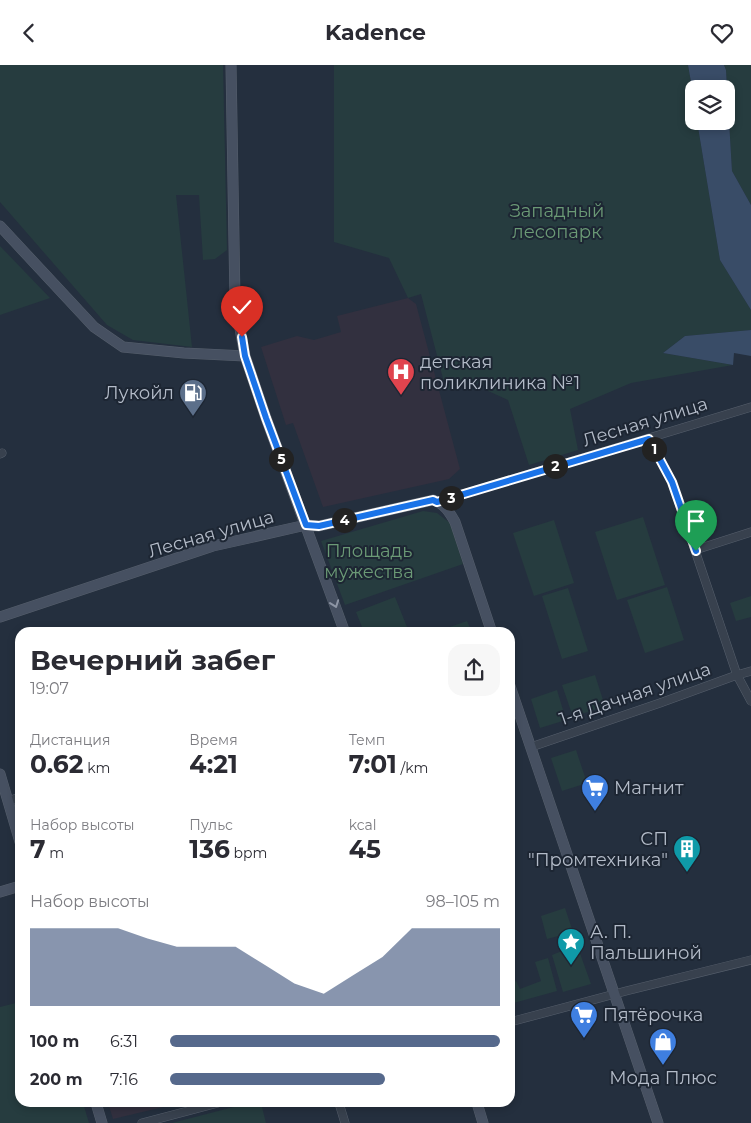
<!DOCTYPE html>
<html lang="ru">
<meta charset="utf-8">
<style>
body{margin:0;font-family:Montserrat,sans-serif;background:#f7f7f7;color:#2b2b33;height:100vh;display:flex;flex-direction:column;font-size:19px;white-space:nowrap}
*{box-sizing:border-box;margin:0}
p{font-size:16px;color:#7c7c81}
.icon{flex:none;width:28px;height:28px;fill:none;stroke:currentColor;stroke-width:2;stroke-linecap:round;stroke-linejoin:round}
.map{position:relative;flex:1;overflow:hidden}
.details{position:absolute;left:15px;top:562px;width:500px;height:480px;display:flex;flex-direction:column;background:#fff;border-radius:15px;box-shadow:0 2px 8px #0003}
.details>*{flex:none}
.tools{position:absolute;left:685px;top:15px;display:grid;gap:10px}
.tools a{display:grid;place-items:center;width:50px;height:50px;border-radius:10px;background:#fff;box-shadow:0 2px 8px #0003;font-size:25px}
.pin{position:absolute;display:grid;place-items:center;width:42px;height:42px;color:#fff;margin:-51px -21px;border-radius:50% 50% 50% 0;rotate:-45deg;box-shadow:0 0 5px #0007}
.pin .icon{rotate:45deg}
.km{position:absolute;width:25px;height:25px;margin:-12px;border-radius:50%;background:#222;color:#fff;font-size:14px;line-height:25px;text-align:center}
.round{display:grid;place-items:center;flex:none;width:52px;height:52px;border-radius:15px;background:#f7f7f7}
.headline{display:flex;align-items:center;justify-content:space-between;height:85px;padding:0 15px}
h1{font-size:28px;font-weight:700;line-height:38px}
.stats{display:grid;grid-template-columns:repeat(3,1fr);gap:8px;height:85px;padding:5px 15px}
.stats div{display:grid;align-content:center}
.stats b{font-size:25px;font-weight:700}
.stats small{font-size:14px;font-weight:400}
.stats p{font-size:14px}
.chart{height:140px;padding:10px 15px}
.chart p{display:flex;justify-content:space-between}
.chart svg{width:100%;height:90px;margin-top:5px;fill:#56698c;opacity:.7}
ul{padding:0 15px;list-style:none;font-size:16px}
li{display:grid;grid-template-columns:80px 60px 1fr;align-items:center;height:38px}
li i{height:12px;border-radius:6px;background:#56698c}
header{display:flex;justify-content:space-between;align-items:center;height:65px;padding:0 15px;background:#fff;font-size:22px;font-weight:700}
.map>svg:first-child{display:block}
.medical{fill:#32303f}
.green{fill:#263c3f}
.water{fill:#394c67}
.lines{fill:none;stroke-linecap:round;stroke-linejoin:round}
.street-casing{stroke:#565f6c;stroke-width:9}
.secondary-casing{stroke:#565f6c;stroke-width:11}
.street{stroke:#38414e;stroke-width:8}
.secondary{stroke:#465061;stroke-width:10}
.oneway{stroke:#8e96a5}
.route-casing{stroke:#fff;stroke-width:10}
.route{stroke:#1a73e8;stroke-width:6}
.labels{text-anchor:middle;stroke-width:4;stroke-linejoin:round;paint-order:stroke}
.park-label{font-size:18px;fill:#6b9a76;stroke:#1d2633}
.poi-label{font-size:18px;fill:#b4bcc9;stroke:#1d2633;text-anchor:start}
.street-label{font-size:18px;fill:#b4bcc9;stroke:#1d2633}
</style>
<header><svg class="icon" aria-label="back" viewBox="0 0 24 24"><path d="M15 5l-7 7 7 7"/></svg>Kadence<svg class="icon" aria-label="heart" viewBox="0 0 24 24"><path d="M12 20l-8-8c-3-5 5-10 8-4 3-6 11-1 8 4z"/></svg></header>
<div class="map">
<svg width="751" height="1058" viewBox="0 0 751 1058">
<rect width="100%" height="100%" fill="#242f3e"/>
<!-- medical -->
<path class="medical" d="M408,233L416,239L460,404L449,414L323,442L293,358L286,360L261,282L297,271L314,275L341,267L337,251Z
M108,1038H180L113,1054Z"/>
<!-- green -->
<path class="green" d="M0,0H223L227,185L215,194L203,195L199,130H176L192,282L133,275L107,260L0,137Z
M334,0H688L694,34V56H697L720,195L751,245V265L685,271L663,288L733,300L631,318L570,344L578,385L529,400L508,335L486,325L483,317L446,325L421,229L408,233L389,193L334,177Z
M724,0H751V140L732,106L726,5Z
M0,181L50,233L0,250Z
M423,446L437,448L450,458L463,499L345,540L321,476Z
M643,452L665,520L617,535L595,467Z
M554,455L574,518L534,531L513,468Z
M667,522L684,575L645,588L627,535Z
M568,523L588,586L562,594L542,531Z
M751,531V552L736,556L730,538Z
M395,532L409,567H364L356,547Z
M467,556L472,567H445L444,564Z
M595,610L605,641L573,652L562,620Z
M557,625L566,655L540,663L531,634Z
M576,685L587,718L562,726L551,693Z
M565,843L573,867L547,874L541,851Z
M577,880L591,919L563,927L552,890Z
M548,893L557,926L510,939V918L516,916L520,924L541,916L535,897Z
M20,937V1038H83L89,1058H0V942Z
M249,1038H261L266,1058H172Z"/>
<!-- water -->
<path class="water" d="M688,0H724L726,5L732,106L751,140V245L720,195L697,56H726V24H694V34Z
M751,265V291L734,288L733,300L663,288L685,271Z"/>
<g class="lines">
<defs>
<path id="street" d="M649,373L672,417L737,610L751,636
M0,389L2,388
M437,437L649,373L751,342
M695,485L751,467
M531,682L660,638L737,610L751,606
M8,736L20,732
M510,957L626,926L751,895
M339,1038L345,1058
M142,1058L218,1038"/>
<path id="secondary" d="M231,0L235,236L245,291L266,353L345,568
M0,161L94,262L123,282L184,288L245,291
M0,552L213,481L306,460L319,461L433,435C444,438 450,448 455,457L492,568
M510,621L658,1058
M0,709L20,777
M0,827L20,821
M96,1038L102,1058
M477,1038L483,1058"/>
</defs>
<!-- street casing -->
<use href="#street" class="street-casing"/>
<!-- secondary casing -->
<use href="#secondary" class="secondary-casing"/>
<!-- street -->
<use href="#street" class="street"/>
<!-- secondary -->
<use href="#secondary" class="secondary"/>
</g>
<!-- one-way arrows -->
<defs><path id="oneway-chevron" d="M-2-3.5L2.5 0L-2 3.5" fill="none" stroke-width="1.6" stroke-linecap="round" stroke-linejoin="round" transform="scale(1.25)"/></defs>
<use class="oneway" href="#oneway-chevron" transform="translate(335 539) rotate(70)"/>
<g class="lines">
<defs>
<path id="route" d="M242,272L245,291L266,353L306,460L319,461L433,435L437,437L649,374L672,417L696,486"/>
</defs>
<!-- route casing -->
<use href="#route" class="route-casing"/>
<!-- route -->
<use href="#route" class="route"/>
</g>
<!-- icons -->
<defs>
<symbol id="hospital-pin" viewBox="-11 -11 22 30"><path d="M0 17L-7.5 6A9.5 9.5 0 1 1 7.5 6Z" fill="#e0444e" stroke="#1d2633"/><path d="M-5-5h3v3.5h4V-5h3V5h-3V1.5h-4V5h-3Z" fill="#fff"/></symbol>
<symbol id="fuel-pin" viewBox="-11 -11 22 30"><path d="M0 17L-7.5 6A9.5 9.5 0 1 1 7.5 6Z" fill="#5c6f8a" stroke="#1d2633"/><path d="M-5.5-6h7V0h2V4h1.3V-2.5L3-4.5l.8-.8L6-3V5H2.5V1h-1V6h-7ZM-4.2-4.7v3.2H.2V-4.7Z" fill="#fff"/></symbol>
<symbol id="supermarket-pin" viewBox="-11 -11 22 30"><path d="M0 17L-7.5 6A9.5 9.5 0 1 1 7.5 6Z" fill="#3f7fe0" stroke="#1d2633"/><path d="M-6-5.5h2.5l.6 2H6L4.5 2H-2.5L-4.4-4H-6ZM-1.5 3.2a1.3 1.3 0 1 0 .1 0ZM3 3.2a1.3 1.3 0 1 0 .1 0Z" fill="#fff"/></symbol>
<symbol id="building-pin" viewBox="-11 -11 22 30"><path d="M0 17L-7.5 6A9.5 9.5 0 1 1 7.5 6Z" fill="#0f9aa8" stroke="#1d2633"/><path d="M-4-6H4V6H1V3H-1V6H-4ZM-2.5-4.3h1.7v1.8h-1.7ZM.8-4.3h1.7v1.8H.8ZM-2.5-1h1.7V.8h-1.7ZM.8-1h1.7V.8H.8Z" fill="#fff"/></symbol>
<symbol id="sight-pin" viewBox="-11 -11 22 30"><path d="M0 17L-7.5 6A9.5 9.5 0 1 1 7.5 6Z" fill="#0f9aa8" stroke="#1d2633"/><path d="M0-6L1.8-2.2L6-1.7L2.9 1.2L3.7 5.4L0 3.3L-3.7 5.4L-2.9 1.2L-6-1.7L-1.8-2.2Z" fill="#fff"/></symbol>
<symbol id="shop-pin" viewBox="-11 -11 22 30"><path d="M0 17L-7.5 6A9.5 9.5 0 1 1 7.5 6Z" fill="#3f7fe0" stroke="#1d2633"/><path d="M-5-2.5h2.3a2.7 3.5 0 0 1 5.4 0H5L5.5 6h-11ZM-1.5-2.5h3a1.5 2.3 0 0 0-3 0Z" fill="#fff"/></symbol>
</defs>
<g fill-rule="evenodd">
<use href="#hospital-pin" x="385" y="291" width="32" height="43"/>
<use href="#fuel-pin" x="177" y="312" width="32" height="43"/>
<use href="#supermarket-pin" x="579" y="707" width="32" height="43"/>
<use href="#building-pin" x="671" y="768" width="32" height="43"/>
<use href="#sight-pin" x="555" y="861" width="32" height="43"/>
<use href="#supermarket-pin" x="568" y="934" width="32" height="43"/>
<use href="#shop-pin" x="647" y="961" width="32" height="43"/>
</g>
<g class="labels">
<!-- park labels -->
<g class="park-label">
<text x="557" y="152">Западный<tspan x="557" dy="21">лесопарк</tspan></text>
<text x="369" y="492">Площадь<tspan x="369" dy="21">мужества</tspan></text>
</g>
<!-- poi labels -->
<g class="poi-label">
<text x="420" y="303">детская<tspan x="420" dy="21">поликлиника №1</tspan></text>
<text x="174" y="334" text-anchor="end">Лукойл</text>
<text x="614" y="729">Магнит</text>
<text x="668" y="780" text-anchor="end">СП<tspan x="668" dy="21">"Промтехника"</tspan></text>
<text x="590" y="873">А. П.<tspan x="590" dy="21">Пальшиной</tspan></text>
<text x="603" y="956">Пятёрочка</text>
<text x="663" y="1019" text-anchor="middle">Мода Плюс</text>
</g>
<!-- street labels -->
<g class="street-label">
<text transform="translate(645 357) rotate(-17)" y="6">Лесная улица</text>
<text transform="translate(211 469) rotate(-16)" y="6">Лесная улица</text>
<text transform="translate(635 629) rotate(-19)" y="6">1-я Дачная улица</text>
</g>
</g>
</svg>
<div class="tools">
<a><svg class="icon" aria-label="layers" viewBox="0 0 24 24"><path d="M12 4l9 5-9 5-9-5zM3 14l9 5 9-5"/></svg></a>
</div>
<div class="pin" style="left:696px;top:486px;background:#1e9e55"><svg class="icon" aria-label="arrive" viewBox="0 0 24 24"><path d="M6 21V4h12l-3 4 3 4H6"/></svg></div>
<div class="pin" style="left:242px;top:272px;background:#d93025"><svg class="icon" aria-label="check" viewBox="0 0 24 24"><path d="M5 12l5 5 9-10"/></svg></div>
<b class="km" style="left:654px;top:384px">1</b>
<b class="km" style="left:555px;top:401px">2</b>
<b class="km" style="left:451px;top:433px">3</b>
<b class="km" style="left:344px;top:455px">4</b>
<b class="km" style="left:281px;top:394px">5</b>
<section class="details">
<div class="headline"><div><h1>Вечерний забег</h1><p>19:07</p></div><a class="round"><svg class="icon" aria-label="share" viewBox="0 0 24 24"><path d="M12 15V3M7 8l5-5 5 5M5 13v7h14v-7"/></svg></a></div>
<div class="stats">
<div><p>Дистанция</p><b>0.62<small> km</small></b></div>
<div><p>Время</p><b>4:21</b></div>
<div><p>Темп</p><b>7:01<small> /km</small></b></div>
</div>
<div class="stats">
<div><p>Набор высоты</p><b>7<small> m</small></b></div>
<div><p>Пульс</p><b>136<small> bpm</small></b></div>
<div><p>kcal</p><b>45</b></div>
</div>
<div class="chart"><p><span>Набор высоты</span>98–105 m</p>
<svg viewBox="0 0 160 44" preserveAspectRatio="none"><path d="M0 44V6L10 6L20 6L30 6L40 11L50 15L60 15L70 15L80 24L90 33L100 38L110 29L120 20L130 6L140 6L150 6L160 6V44z"/></svg>
</div>
<ul>
<li><b>100 m</b>6:31<i style="width:100%"></i></li>
<li><b>200 m</b>7:16<i style="width:65%"></i></li>
</ul>
</section>
</div>
